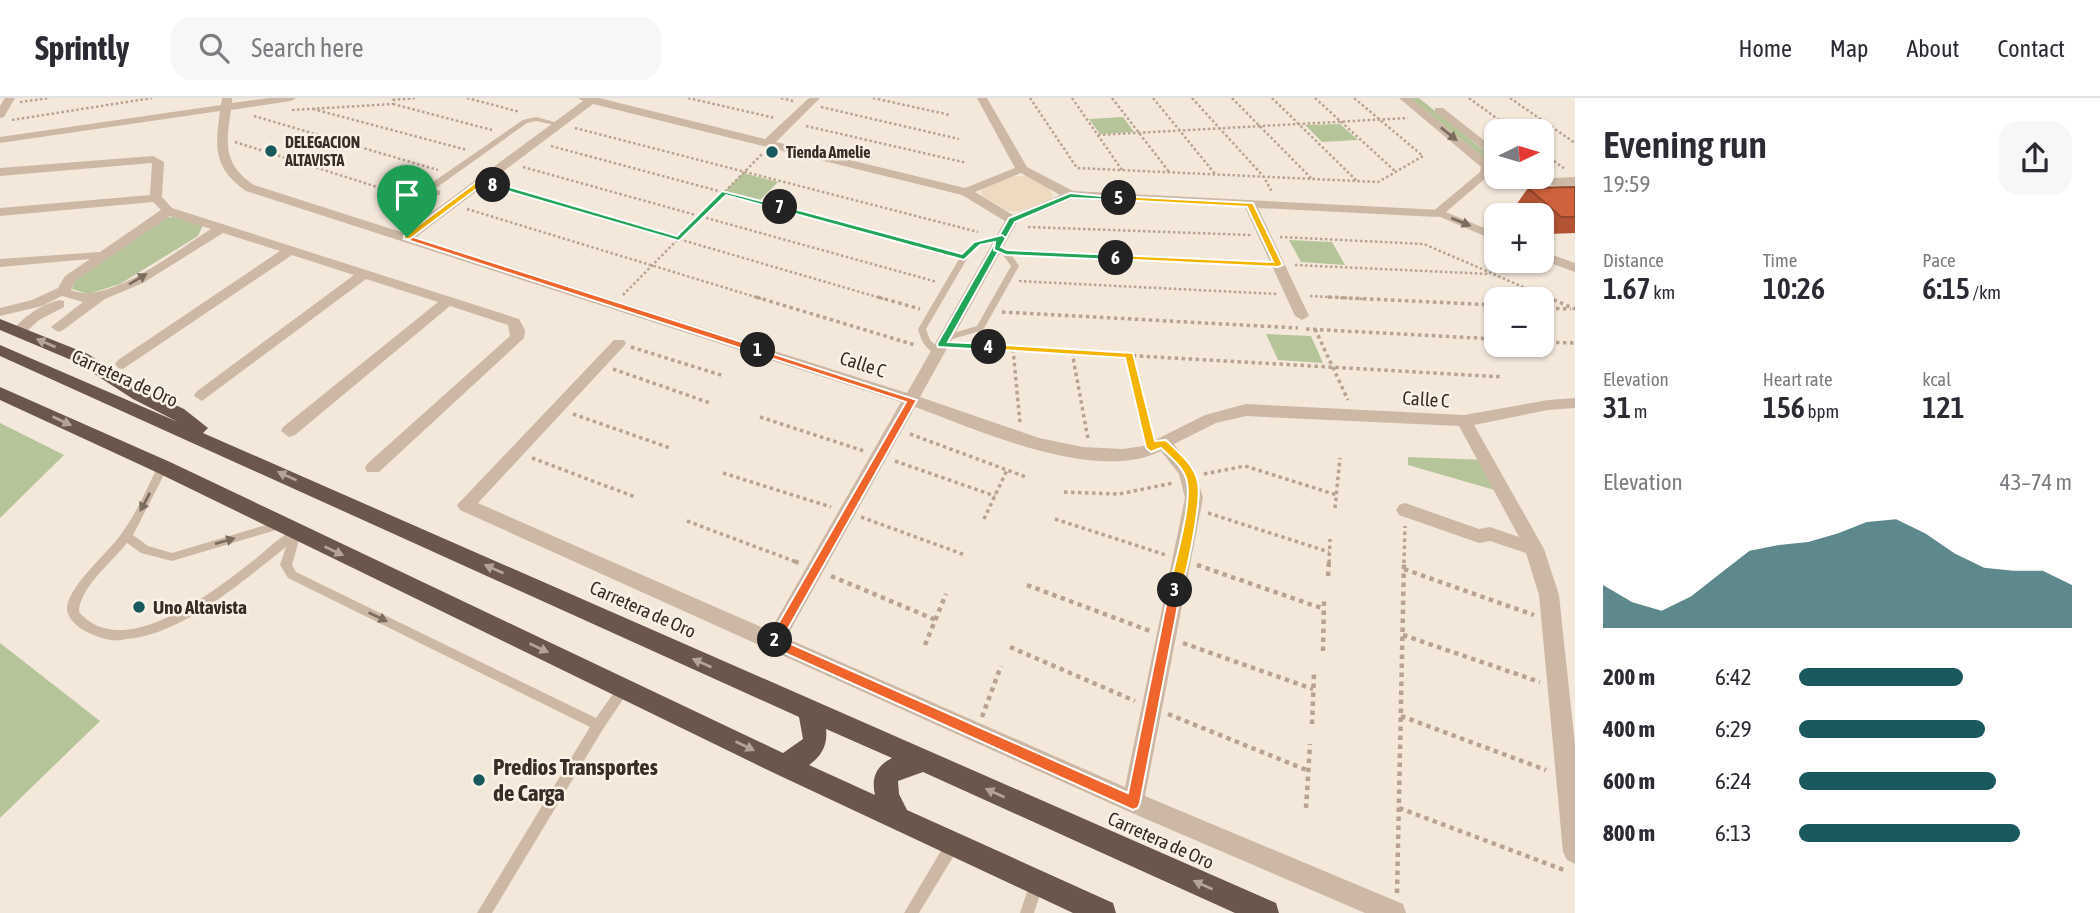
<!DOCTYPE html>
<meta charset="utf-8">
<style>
body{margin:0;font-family:"Asap Condensed",sans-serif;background:#f7f7f7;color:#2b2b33;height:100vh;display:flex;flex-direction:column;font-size:26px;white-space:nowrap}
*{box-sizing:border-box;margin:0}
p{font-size:23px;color:#7c7c81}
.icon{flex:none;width:38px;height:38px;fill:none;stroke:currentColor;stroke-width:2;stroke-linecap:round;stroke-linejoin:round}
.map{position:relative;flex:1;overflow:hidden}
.panel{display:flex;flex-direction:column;background:#fff;width:525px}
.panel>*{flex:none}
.needle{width:46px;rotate:85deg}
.tools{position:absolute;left:1484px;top:21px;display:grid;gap:14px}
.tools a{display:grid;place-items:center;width:70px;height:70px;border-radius:14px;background:#fff;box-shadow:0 2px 5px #0004;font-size:35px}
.pin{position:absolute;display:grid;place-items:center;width:60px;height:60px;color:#fff;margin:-72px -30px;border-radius:50% 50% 50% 0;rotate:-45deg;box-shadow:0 0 7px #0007}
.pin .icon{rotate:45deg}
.km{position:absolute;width:35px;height:35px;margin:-18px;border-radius:50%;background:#222;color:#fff;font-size:19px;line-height:35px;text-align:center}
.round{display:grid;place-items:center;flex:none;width:74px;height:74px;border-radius:21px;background:#f7f7f7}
.headline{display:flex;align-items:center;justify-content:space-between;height:119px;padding:0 28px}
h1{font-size:38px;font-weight:600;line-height:52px}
.stats{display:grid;grid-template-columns:repeat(3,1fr);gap:10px;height:119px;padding:7px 28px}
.stats div{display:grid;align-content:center}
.stats b{font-size:30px;font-weight:600}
.stats small{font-size:19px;font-weight:400}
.stats p{font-size:19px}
.chart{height:196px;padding:14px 28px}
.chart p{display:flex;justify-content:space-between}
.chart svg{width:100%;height:126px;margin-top:7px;fill:#19585d;opacity:.7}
ul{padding:0 28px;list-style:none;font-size:23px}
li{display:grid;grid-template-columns:112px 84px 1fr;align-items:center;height:52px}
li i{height:18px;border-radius:9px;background:#19585d}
header{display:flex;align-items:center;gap:42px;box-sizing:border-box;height:98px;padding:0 35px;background:#fff;border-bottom:2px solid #e1e1e2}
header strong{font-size:33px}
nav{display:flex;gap:38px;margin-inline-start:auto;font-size:24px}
.search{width:490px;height:63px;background:#f7f7f7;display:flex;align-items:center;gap:18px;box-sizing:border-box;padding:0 24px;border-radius:21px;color:#7c7c81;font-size:26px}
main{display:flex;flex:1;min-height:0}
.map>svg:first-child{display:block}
.green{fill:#b5c499}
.plaza{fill:#eddac0}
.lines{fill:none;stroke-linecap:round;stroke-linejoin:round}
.path-far2{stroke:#b9a28f;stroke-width:2.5;stroke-dasharray:2.5 2.5;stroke-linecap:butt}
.path-far1{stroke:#b9a28f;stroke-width:3.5;stroke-dasharray:3.5 3.5;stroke-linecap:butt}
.path{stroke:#b9a28f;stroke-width:4.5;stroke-dasharray:4.5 4.5;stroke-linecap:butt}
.service{fill:#cdb8a5;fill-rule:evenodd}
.minor{fill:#cdb8a5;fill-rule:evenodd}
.tertiary{fill:#cdb8a5;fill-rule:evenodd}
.trunk{fill:#6a564a;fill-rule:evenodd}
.wall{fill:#b25434}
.building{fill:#cf623d;stroke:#91452b;stroke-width:2}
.oneway{fill:#7b6c60}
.oneway2{fill:#b2a498}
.split-1{fill:#f0652b;stroke:#fff;stroke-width:2}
.split-2{fill:#f0652b;stroke:#fff;stroke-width:2}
.split-3{fill:#f0652b;stroke:#fff;stroke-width:2}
.split-4{fill:#f5b400;stroke:#fff;stroke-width:2}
.split-5{fill:#22a559;stroke:#fff;stroke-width:2}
.split-6{fill:#f5b400;stroke:#fff;stroke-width:2}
.split-7{fill:#22a559;stroke:#fff;stroke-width:2}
.split-8{fill:#22a559;stroke:#fff;stroke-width:2}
.split-9{fill:#f5b400;stroke:#fff;stroke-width:2}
.poi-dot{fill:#19585d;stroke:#fbf2e7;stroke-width:2.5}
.labels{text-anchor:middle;stroke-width:5;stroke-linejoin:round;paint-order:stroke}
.far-poi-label{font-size:16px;font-weight:bold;fill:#382d27;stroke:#fbf2e7;text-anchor:start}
.street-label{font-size:19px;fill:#382d27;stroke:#fbf2e7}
.poi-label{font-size:19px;font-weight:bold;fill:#382d27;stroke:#fbf2e7;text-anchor:start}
.near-poi-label{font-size:23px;font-weight:bold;fill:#382d27;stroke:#fbf2e7;text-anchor:start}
</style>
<header>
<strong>Sprintly</strong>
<div class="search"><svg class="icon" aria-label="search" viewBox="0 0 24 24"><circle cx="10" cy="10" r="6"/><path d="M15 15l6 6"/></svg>Search here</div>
<nav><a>Home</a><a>Map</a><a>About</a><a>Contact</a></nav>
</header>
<main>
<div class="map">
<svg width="1575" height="815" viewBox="0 0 1575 815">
<rect width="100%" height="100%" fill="#f4e8db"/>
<!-- green -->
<path class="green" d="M1410,0H1419L1496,62V71H1491L1488,63Z
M1123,19L1134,34L1100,36L1089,21Z
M1340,26L1358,42L1322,44L1305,27Z
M743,75L778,84L760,102L725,93Z
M173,119L203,127L198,138L120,186L88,196L72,191L76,179L161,120Z
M1289,142L1332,144L1345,167L1301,164Z
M1266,236L1311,238L1323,265L1278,262Z
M0,325L64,357L0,420Z
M1408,359L1486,362L1505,395L1408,367Z
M0,545L100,623L0,720Z"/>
<!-- plaza -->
<path class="plaza" d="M1014,78H1026L1049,90L1053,97L1051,101L1017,114L1006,112L981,97V91Z"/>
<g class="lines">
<!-- path-far2 -->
<path class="path-far2" d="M467,0L520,14
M688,0L775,20
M781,0L793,3
M873,0L950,17
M1030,0L1077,70L1378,84L1423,58L1354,0
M1072,0L1122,72
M1112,0L1170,75
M1153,0L1216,77
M1192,0L1264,79L1272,94
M1232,0L1312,81
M1272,0L1358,84
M1315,0L1396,74
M1469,0L1514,33
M1510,0L1575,45
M20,4L50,0
M393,6L492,32
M821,9L959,41
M313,11L467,52
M292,12L393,6V2L415,0
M254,18L438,72
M12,22L152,0
M806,28L967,65
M575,30L978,134
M1098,37L1408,20
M235,44L428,105
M551,48L953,156
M1542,54L1565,71
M523,69L937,184
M497,88L884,201
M467,111L762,201
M1028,129L1251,137
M1280,139L1424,146L1551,201
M1022,155L1262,166
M1295,167L1490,176
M1019,183L1277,196
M623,197L763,55
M1310,198L1364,201"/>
<!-- path-far1 -->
<path class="path-far1" d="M756,199L915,247
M878,199L920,211
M1328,199L1496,207
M1547,199L1575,211
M1542,210L1571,211
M1002,214L1298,230
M1306,231L1496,241
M1315,231L1348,302
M1542,244L1575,245
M965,248L1503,279
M631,249L724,278
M1013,251L1020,325
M1072,254L1088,341
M1130,257L1148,337
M613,271L710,305
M573,316L670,350
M760,319L864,353
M910,336L1026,379
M532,360L635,399
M895,363L995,398
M723,375L831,409
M1204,376L1245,368L1337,397
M1064,394L1119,396L1173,385
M1335,410L1340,360
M1208,415L1329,454
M861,419L965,457
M984,421L1007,372
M1055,421L1166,457
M687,423L799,465
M1329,465L1330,441
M1404,465L1405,428"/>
<!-- path -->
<path class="path" d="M794,463L801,466
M1197,467L1324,511
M1404,471L1534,517
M831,478L936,522
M1328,478L1329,463
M1027,487L1150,533
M1403,537L1540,584
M1183,545L1313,591
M925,547L946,496
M1010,549L1135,603
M1323,553L1324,503
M1168,616L1309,673
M1401,618L1546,672
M982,619L1001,568
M1312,626L1314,576
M1306,710L1310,646
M1399,710L1564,772
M1397,795L1404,463"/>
<!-- service -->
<path class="service" d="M536,19L562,26L559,28L536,23L527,25L436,90L434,91L440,93V97H434L426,92L430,86L523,22Z
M1002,138L1006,140L1005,142L980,148L971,154L926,231L930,242L942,254L938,257C926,252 921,243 918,231L965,151L974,144Z
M994,148C1007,148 1013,159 1019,168L983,232L946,243L943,242V238L977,228L1011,168L1003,157L994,152Z
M163,365L168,369L133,437L148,448L172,455L279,423L283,424L284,427L283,430L172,463L141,455L127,445C113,463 79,490 79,514C123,565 211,495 249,466C264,455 279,438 296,431L300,432L301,435L292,467L296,474L596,620L620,586L624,584L628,586L630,590L628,594L603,631L492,815H477L590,629L288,480L280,467L286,449C244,482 182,537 126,541C122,542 115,543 111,542C103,541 93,537 85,533C77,529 66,519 67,509C71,484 110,454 124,432C138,412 148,388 159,366Z
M953,739L958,741L960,746L958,751L919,815H904L948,741Z
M1037,777L1042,779L1044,784L1034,815H1020L1032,779Z"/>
<!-- minor -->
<path class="minor" d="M5,0H15L4,19L0,20V8Z
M222,0H232V5L269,0H296L291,3L231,12C226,46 223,66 254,87L404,135L583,3L578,0H599L765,41L809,0H820L776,44L965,90L1015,70L977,0H987L1027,69L1073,93L1441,112V118L1437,119L1258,110L1309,218L1302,222L1295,218L1245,109L1072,101L1017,124L920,299L1039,340L1083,349L1123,351L1143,348L1205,317L1246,306L1464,317L1548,302L1575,300V310L1548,312L1474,327L1544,451L1559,497L1575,647V766L1567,762L1563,754L1539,497L1526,455L1490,443L1479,445L1399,417L1396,412L1399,407L1405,405L1479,431L1490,429L1519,439L1459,328L1246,318L1216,325L1174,346L1196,376L1203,400L1145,698L1403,806L1406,815H1365L1125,712L460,412L457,407L614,242H624L626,245L624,248L478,405L770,533L901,304L246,93C213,70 215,49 220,13L0,45V39L221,7ZM593,6L962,97L1005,123L907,295L416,139ZM1021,75L1060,97L1013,117L975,94ZM915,309C979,332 1095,386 1161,353L1179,376L1185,400L1125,689L786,540Z
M153,58L164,64L162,99L172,110L519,221L525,232L524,240L379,374H367L365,370L367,366L510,238L508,227L450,208L295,337L289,339L281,333L283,329L438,204L366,181L202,303L194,298L196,294L354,177L292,157L123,271L118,270L115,266L118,262L280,153L223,135L143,185L105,201L63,232L58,234L51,229L83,204L62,198L42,208L0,218V210L32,202L58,190L65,178L90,161L0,169V161L100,154L161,112L153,104L0,118V110L150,97L152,65L0,78V70ZM170,118L211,131C180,150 107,209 71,192L75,183Z
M1575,79V87L1554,88L1548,84L1554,80Z
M59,202L64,203V209L39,222L24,236H14L12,233C24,218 41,207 59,202Z"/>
<!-- tertiary -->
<path class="tertiary" d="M1399,0H1410L1487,62L1492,71H1496V77L1488,78L1446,114L1496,135V143L1431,115L1480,74L1481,69Z
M1435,10H1443L1496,52V61L1435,14Z
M1542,77L1575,87V95L1531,79Z
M1542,153L1575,165V174L1542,162Z"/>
<!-- trunk -->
<path class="trunk" d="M0,221L88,256L145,293L184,311L208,330L203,335L1276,805L1279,815H1235L923,674L898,683L899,696L907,712L1113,805L1116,815H1073L774,675L156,374L0,302V289L170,364L783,655L803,641L799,619L0,258V247L178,324L133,301L76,264L0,232ZM826,631L892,660C876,668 871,680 875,697L809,667C822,658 828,646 826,631Z"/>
</g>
<!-- wall -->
<path class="wall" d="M1575,89V135L1548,136L1542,130V117H1528L1516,107L1528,90Z"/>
<!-- building -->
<path class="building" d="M1575,89V119H1561L1528,90Z"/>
<!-- one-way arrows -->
<defs><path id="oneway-solid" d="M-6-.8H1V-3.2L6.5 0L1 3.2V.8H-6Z" transform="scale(1.75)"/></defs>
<g class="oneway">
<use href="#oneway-solid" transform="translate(1449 36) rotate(39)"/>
<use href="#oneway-solid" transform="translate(1461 124) rotate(22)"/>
<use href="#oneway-solid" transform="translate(138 181) rotate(-31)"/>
<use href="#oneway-solid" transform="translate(145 404) rotate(118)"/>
<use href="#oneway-solid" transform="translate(225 443) rotate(-16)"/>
<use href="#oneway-solid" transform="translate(378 519) rotate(26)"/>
</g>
<g class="oneway2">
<use href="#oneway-solid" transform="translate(46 245) rotate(-157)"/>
<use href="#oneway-solid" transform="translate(62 323) rotate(25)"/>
<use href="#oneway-solid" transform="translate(287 378) rotate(-156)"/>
<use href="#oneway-solid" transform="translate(334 453) rotate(25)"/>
<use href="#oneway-solid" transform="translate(494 471) rotate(-156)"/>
<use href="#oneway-solid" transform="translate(539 550) rotate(25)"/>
<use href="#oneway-solid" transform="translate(702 565) rotate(-156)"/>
<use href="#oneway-solid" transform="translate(745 648) rotate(26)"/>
<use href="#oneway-solid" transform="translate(995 695) rotate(-156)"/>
<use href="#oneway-solid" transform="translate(1203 787) rotate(-156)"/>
</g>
<!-- split-1 -->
<path class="split-1" d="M407,137L761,250L763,252L755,255L404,141Z"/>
<!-- split-2 -->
<path class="split-2" d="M755,250L917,302L780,545L775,547L769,542L771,538L906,304L755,255Z"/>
<!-- split-3 -->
<path class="split-3" d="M1175,487L1181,492L1140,705L1138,710L1133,712L769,548L767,544L771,538H780L782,542L1128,695L1169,492Z"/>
<!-- split-4 -->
<path class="split-4" d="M989,246L1133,255L1155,343L1166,342C1178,354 1194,366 1198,384C1202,402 1187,478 1179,496L1175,497L1169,492C1174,466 1192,408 1187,384C1184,369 1171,360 1161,350L1151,354L1146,350L1125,260L985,251L984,249Z"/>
<!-- split-5 -->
<path class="split-5" d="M1070,95L1123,100L1119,102L1071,100L1015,124L948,244L989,246L994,249L989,252L938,249L937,246L1009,120Z"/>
<!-- split-6 -->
<path class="split-6" d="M1116,98L1253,105L1283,167L1278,169L1113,161L1116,157L1273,164L1247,109L1119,102Z"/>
<!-- split-7 -->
<path class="split-7" d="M780,107L962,156L974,144L1002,137L1006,140L1001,149L1007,152L1116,157L1121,160L1116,162L1006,157L994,152L995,144L980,147L964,162L777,111Z"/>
<!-- split-8 -->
<path class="split-8" d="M493,84L677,138L722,93L784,109L780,112L726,97L679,143L490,88Z"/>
<!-- split-9 -->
<path class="split-9" d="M479,82L497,87L493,89L483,86L410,141H404V138Z"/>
<!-- markers -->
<g class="poi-dot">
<circle cx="271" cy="53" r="7"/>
<circle cx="772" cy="54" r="7"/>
<circle cx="139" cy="509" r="7"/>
<circle cx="479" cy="682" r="7"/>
</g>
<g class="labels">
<!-- far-poi labels -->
<g class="far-poi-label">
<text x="285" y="50">DELEGACION<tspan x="285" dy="18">ALTAVISTA</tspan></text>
<text x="786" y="60">Tienda Amelie</text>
</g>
<!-- street labels -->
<g class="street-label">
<text transform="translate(863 266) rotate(18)" y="7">Calle C</text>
<text transform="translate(125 280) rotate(24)" y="7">Carretera de Oro</text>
<text transform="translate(1426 301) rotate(4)" y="7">Calle C</text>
<text transform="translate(643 511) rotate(24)" y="7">Carretera de Oro</text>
<text transform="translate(1161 742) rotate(24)" y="7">Carretera de Oro</text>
</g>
<!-- poi labels -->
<g class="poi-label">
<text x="153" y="516">Uno Altavista</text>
</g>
<!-- near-poi labels -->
<g class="near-poi-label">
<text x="493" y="677">Predios Transportes<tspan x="493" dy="26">de Carga</tspan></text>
</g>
</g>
</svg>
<div class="tools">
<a><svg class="needle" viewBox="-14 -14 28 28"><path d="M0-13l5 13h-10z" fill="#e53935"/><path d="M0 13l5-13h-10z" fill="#7c7c81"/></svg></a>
<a>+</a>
<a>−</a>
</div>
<div class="pin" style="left:407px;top:139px;background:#1e9e55"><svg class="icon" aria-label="arrive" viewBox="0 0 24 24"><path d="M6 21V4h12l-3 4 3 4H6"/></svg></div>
<b class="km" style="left:758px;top:252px">1</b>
<b class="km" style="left:775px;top:542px">2</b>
<b class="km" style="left:1175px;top:492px">3</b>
<b class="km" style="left:989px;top:249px">4</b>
<b class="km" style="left:1119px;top:100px">5</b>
<b class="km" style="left:1116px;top:160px">6</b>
<b class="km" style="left:780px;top:109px">7</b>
<b class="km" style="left:493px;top:87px">8</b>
</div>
<section class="panel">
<div class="headline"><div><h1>Evening run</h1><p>19:59</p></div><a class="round"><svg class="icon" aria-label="share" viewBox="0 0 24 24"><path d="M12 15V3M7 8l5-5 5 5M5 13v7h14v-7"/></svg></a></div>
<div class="stats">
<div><p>Distance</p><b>1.67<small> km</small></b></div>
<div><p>Time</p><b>10:26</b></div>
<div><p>Pace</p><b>6:15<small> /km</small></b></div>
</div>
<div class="stats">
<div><p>Elevation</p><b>31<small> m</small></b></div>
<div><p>Heart rate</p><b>156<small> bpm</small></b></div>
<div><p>kcal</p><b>121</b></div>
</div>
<div class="chart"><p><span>Elevation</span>43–74 m</p>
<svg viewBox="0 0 160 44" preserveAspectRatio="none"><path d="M0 44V29L10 35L20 38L30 33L40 25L50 17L60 15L70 14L80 11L90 7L100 6L110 11L120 18L130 23L140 24L150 24L160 29V44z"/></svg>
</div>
<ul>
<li><b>200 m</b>6:42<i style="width:60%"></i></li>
<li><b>400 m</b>6:29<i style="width:68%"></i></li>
<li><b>600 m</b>6:24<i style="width:72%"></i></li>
<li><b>800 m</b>6:13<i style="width:81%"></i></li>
</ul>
</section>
</main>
